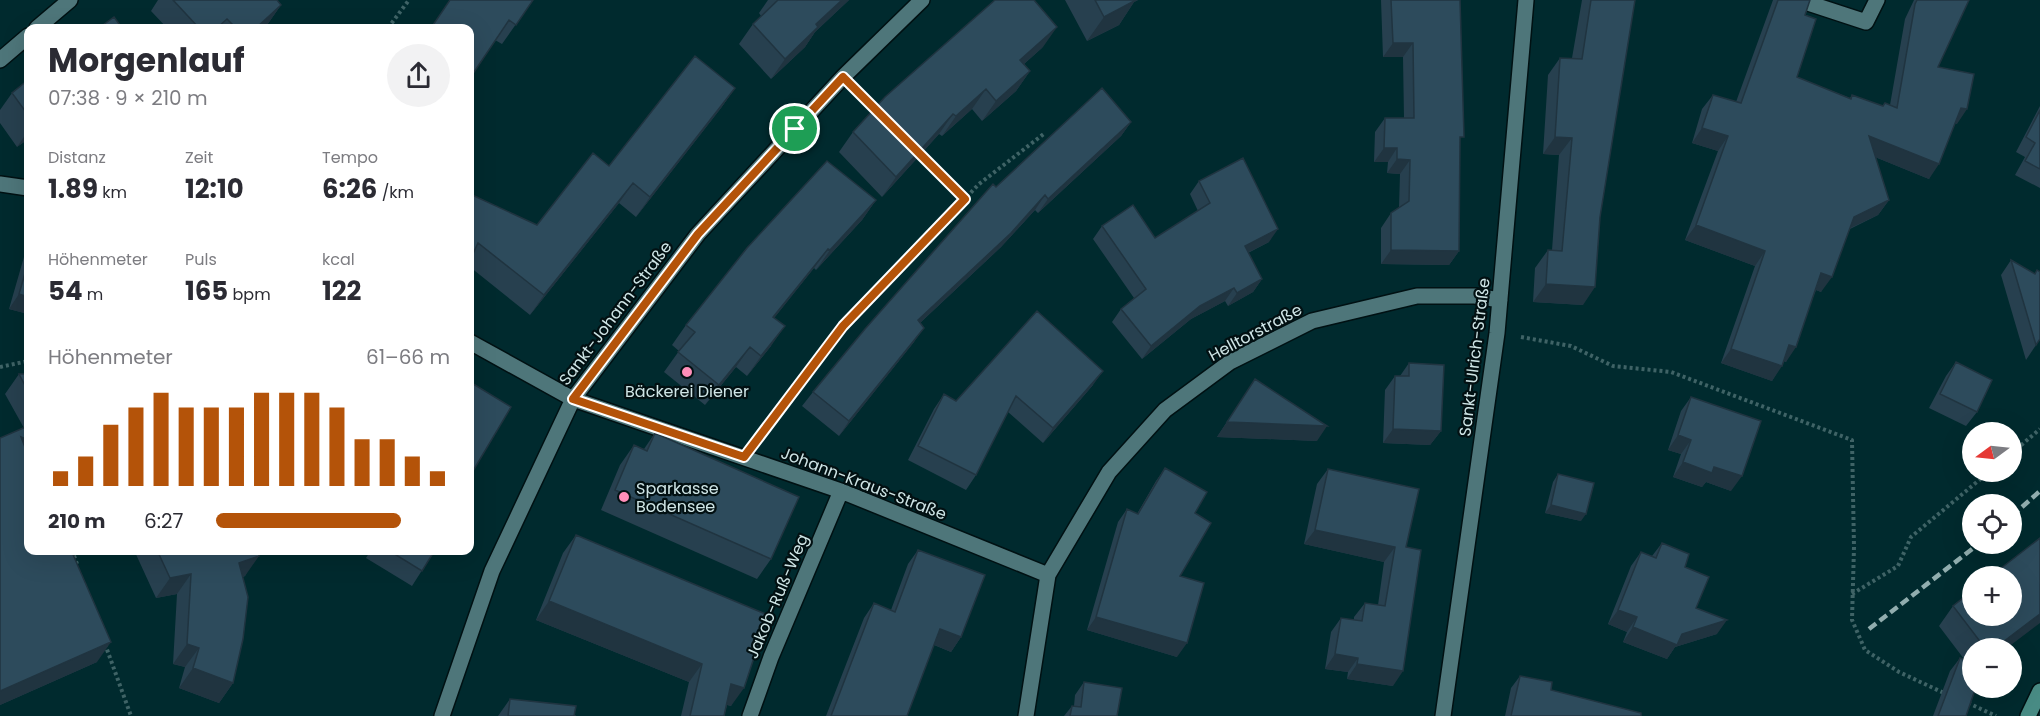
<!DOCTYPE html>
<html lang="de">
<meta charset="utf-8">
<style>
body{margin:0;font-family:Poppins,sans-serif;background:#f2f2f3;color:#2b2b33;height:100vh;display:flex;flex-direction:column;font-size:22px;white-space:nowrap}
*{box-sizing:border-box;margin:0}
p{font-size:20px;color:#7c7c81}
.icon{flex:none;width:33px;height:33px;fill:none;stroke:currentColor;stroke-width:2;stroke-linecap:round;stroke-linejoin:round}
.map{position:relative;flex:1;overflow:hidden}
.sheet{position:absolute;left:24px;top:24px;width:450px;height:531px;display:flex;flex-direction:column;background:#fff;border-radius:12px;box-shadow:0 6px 24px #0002}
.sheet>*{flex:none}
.needle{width:39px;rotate:255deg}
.buttons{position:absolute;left:1962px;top:422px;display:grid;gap:12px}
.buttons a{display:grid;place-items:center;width:60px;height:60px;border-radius:50%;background:#fff;box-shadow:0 6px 24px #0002;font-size:30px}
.pin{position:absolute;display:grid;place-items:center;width:51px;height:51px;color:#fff;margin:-26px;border:3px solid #fff;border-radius:50%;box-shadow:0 2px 6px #0007}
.round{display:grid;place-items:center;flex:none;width:63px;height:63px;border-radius:32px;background:#f2f2f3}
.headline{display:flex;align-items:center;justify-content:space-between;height:102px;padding:0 24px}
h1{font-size:33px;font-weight:700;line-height:45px}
.stats{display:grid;grid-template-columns:repeat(3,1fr);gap:9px;height:102px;padding:6px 24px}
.stats div{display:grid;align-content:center}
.stats b{font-size:26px;font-weight:700}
.stats small{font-size:16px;font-weight:400}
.stats p{font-size:16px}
.chart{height:168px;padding:12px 24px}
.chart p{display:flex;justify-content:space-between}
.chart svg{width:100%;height:108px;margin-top:6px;stroke:#b45309;stroke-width:6}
ul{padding:0 24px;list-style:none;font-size:20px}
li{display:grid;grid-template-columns:96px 72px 1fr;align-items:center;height:45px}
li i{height:15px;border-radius:8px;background:#b45309}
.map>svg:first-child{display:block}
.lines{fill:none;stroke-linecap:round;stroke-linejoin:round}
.street-casing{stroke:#001113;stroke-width:18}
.secondary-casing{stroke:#001113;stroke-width:18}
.path{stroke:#3f6366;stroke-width:4;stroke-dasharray:3 3;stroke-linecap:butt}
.street{stroke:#4e767a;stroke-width:15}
.secondary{stroke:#488b84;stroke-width:15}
.rail{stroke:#91adae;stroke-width:4.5;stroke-dasharray:9 4.5;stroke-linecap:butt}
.wall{fill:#27404f}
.shaded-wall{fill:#203440}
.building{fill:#2d4b5c;stroke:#203440;stroke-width:1.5}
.route-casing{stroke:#fff;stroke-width:12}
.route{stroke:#b45309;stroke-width:8}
.poi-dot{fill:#ff8eb9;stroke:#021012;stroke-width:2}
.labels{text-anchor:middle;stroke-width:4.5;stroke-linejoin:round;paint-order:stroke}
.street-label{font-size:16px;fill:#cfe5e6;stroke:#021012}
.poi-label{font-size:16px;fill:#cfe5e6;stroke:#021012}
</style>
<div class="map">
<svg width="2040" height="716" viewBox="0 0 2040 716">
<rect width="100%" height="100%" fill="#002a2e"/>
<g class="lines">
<defs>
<path id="street" d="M1799,0L1866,22L1877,0
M37,28L70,0
M0,60L28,36
M0,184L28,188
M470,342L573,399L841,491L1048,575
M442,716L492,571L573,399L698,234L843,77L922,0
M750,716L771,657L841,491
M1026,716L1048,575L1109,472L1165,410L1230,362L1312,321L1417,296H1475L1500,300
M1443,716L1497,333L1526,0"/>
<path id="secondary" d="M2028,716L2040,691"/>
</defs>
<!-- street casing -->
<use href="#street" class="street-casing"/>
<!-- secondary casing -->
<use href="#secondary" class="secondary-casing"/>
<!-- path -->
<path class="path" d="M388,28L409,0
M862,96L878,112
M917,151L965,199
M1521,337L1571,346L1613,366L1671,372L1852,440L1854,547L1852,620L1865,650L1899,672L1944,693
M0,367L28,361
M759,437L843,326L979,184L1045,133
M2012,453L2040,429
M72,550L77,564
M1852,594L1898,566L1911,537L1990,471
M105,644L131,716
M1968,703L1996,716"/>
<!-- street -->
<use href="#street" class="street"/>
<!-- secondary -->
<use href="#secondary" class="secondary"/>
<!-- rail -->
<path class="rail" d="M2012,516L2040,491
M1869,629L1980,543"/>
</g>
<!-- wall -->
<path class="wall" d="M158,0H277L281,5L267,25L264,28H167L151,11Z
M533,0L502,44L495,40L470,28Z
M768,0H849L815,32L805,47L771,79L739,44L753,24L761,16L759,13Z
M1065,0H1138L1134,2L1119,25L1087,41Z
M1381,0H1460V142L1459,251L1449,265L1381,264V228L1391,213L1399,208L1400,174L1387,173L1388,162H1374L1375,132L1385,118H1404L1403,57H1383Z
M1582,0H1635L1583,305L1533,302L1535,268L1548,250H1552L1559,155L1543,154L1548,75L1560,58H1572Z
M1773,0H1810L1805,15L1797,77L1850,98L1852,95L1882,106L1885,103L1890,105L1905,19L1914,0H1969L1938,67L1957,124L1955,123L1929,179L1875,157L1889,200L1878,215L1850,229L1821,292L1816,290L1786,362L1784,361L1772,381L1721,363L1755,266L1685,240L1718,151L1692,143L1702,109L1713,95L1736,102Z
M1043,47L1024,64L1030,71L1016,91L982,121L972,109L942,136L939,134L882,197L839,152L853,132Z
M28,80V148L24,142L17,147L0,123V110L12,93Z
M735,88L721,108L636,217L619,203L530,315L470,267V194L537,225L609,166Z
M2040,106V188L2015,175L2025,157L2016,152Z
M1131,122L1121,136L1038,213L1035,210L1001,247L920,323L914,342L839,436L802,406L813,392L996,187Z
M1199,181L1269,242L1248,253L1262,279L1253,292L1228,306L1225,301L1191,319L1142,359L1112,322L1121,309L1134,298L1093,239L1102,226L1155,238L1198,211L1190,194Z
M876,200L862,220L816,270L814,268L774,318L771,346L747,376L736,367L705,405L664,372L679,351L672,345L686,325Z
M28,243V314L9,309Z
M2011,260L2035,274L2036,345L2026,360L2001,275Z
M1956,362L1977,412L1966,426L1929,408L1946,376Z
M1409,363L1441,431L1430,445L1383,443L1385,390L1395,376H1400Z
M19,374H28V550L97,662L0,705L24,428L5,394Z
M1255,379L1317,441L1217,437Z
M1093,385L1043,443L1008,412L976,475L966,490L908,460L934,409L944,394L956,401Z
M1691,397L1731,491L1706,482L1702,487L1673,477L1681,454L1668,450L1681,411Z
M655,433L771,559L757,579L601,510L620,465L634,445L644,449Z
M1165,468L1195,513L1180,576L1177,657L1087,630L1118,522L1127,509L1137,514L1156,481Z
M1328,469L1406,547L1393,686L1347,679L1348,672L1325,669L1331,632L1341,618L1354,620V617L1365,603L1378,605L1384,562L1304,544L1317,484Z
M1558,474L1581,521L1545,513L1553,482Z
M576,535L768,615L731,706L727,705L724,716H681L689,682L536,620L563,553Z
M1662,543L1685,567L1696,608L1717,634L1675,647L1667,659L1623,642L1627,632L1608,624L1631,566L1641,552L1652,556Z
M134,550H257L245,576L243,577L233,683L219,703L179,688L185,667L173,664L177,594L156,598Z
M371,550H435L412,586L366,558Z
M918,550L961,637L951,652L934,645L907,716H826L864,618L874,603L891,610L908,564Z
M1953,606L2007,648H1972V687L1966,716H1933L1950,671L1960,658L1964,659L1939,626Z
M1520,676L1551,690L1641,716H1505L1511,688Z
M1084,682L1117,716H1064L1072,706H1074L1075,695Z
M510,699L574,716H576H498Z"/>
<!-- shaded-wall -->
<path class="shaded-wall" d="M842,0H849L815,32L805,47L771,79L785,59L816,24Z
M1124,0H1138L1134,2L1119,25L1087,41L1104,17Z
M281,5L267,25L264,28H256Z
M1057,27L1043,47L1006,80L1020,60Z
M1393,43H1413L1403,57H1383Z
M1030,71L1016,91L982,121L996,101Z
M735,88L721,108L636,217L650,197Z
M986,89L972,109L942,136L956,116Z
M1961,108L1967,109L1957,124L1950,122Z
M953,114L939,134L882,197L896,177Z
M1131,122L1121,136L1038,213L1048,199Z
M1702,128L1728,136L1718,151L1692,143Z
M28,131V135L24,142L17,147Z
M1869,136L1939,164L1929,179L1858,150Z
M1555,137L1572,138L1559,155L1543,154Z
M1384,148H1397L1388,162H1374Z
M1397,159L1410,160L1400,174L1387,173Z
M633,183L619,203L530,315L544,295Z
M1045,195L1035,210L1001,247L908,334L918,320Z
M876,200L862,220L816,270L830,250Z
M1889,200L1878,215L1844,231L1854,217Z
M1696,225L1765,251L1755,266L1685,240Z
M1278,229L1269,242L1235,259L1245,246Z
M828,249L814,268L759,337L773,317Z
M1391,250L1459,251L1449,265L1381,264Z
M1821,273L1832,277L1821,292L1811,288Z
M1262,279L1253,292L1228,306L1237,293Z
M1546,284L1595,287L1583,305L1533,302Z
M1234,288L1225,301L1191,319L1142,359L1151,346L1200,306Z
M19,294L28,297V314L9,309Z
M785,326L771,346L747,376L761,356Z
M924,328L914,342L839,436L849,421Z
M1789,345L1796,347L1786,362L1779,360Z
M750,347L736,367L705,405L719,385Z
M1731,349L1782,366L1772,381L1721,363Z
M1103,371L1093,385L1043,443L1053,428Z
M1227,422L1327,426L1317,441L1217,437Z
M1393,429L1441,431L1430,445L1383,443Z
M1678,435L1691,440L1681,454L1668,450Z
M21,437L28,440V464Z
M1683,462L1714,467L1742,476L1731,491L1706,482L1702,487L1673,477Z
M1551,505L1586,514L1581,521L1545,513Z
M1315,530L1395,547L1384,562L1304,544Z
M259,556L245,576L225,583L239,563Z
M191,574L177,594L156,598L170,578Z
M549,601L702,664L689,682L536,620Z
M1618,610L1637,617L1627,632L1608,624Z
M2040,614V623L2007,648H1995Z
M1096,617L1187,643L1177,657L1087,630Z
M1727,620L1717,634L1675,647L1667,659L1623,642L1633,627L1682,634Z
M940,629L961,637L951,652L930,643Z
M111,642L97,662L0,705V691Z
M187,644L199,648L185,667L173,664Z
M1335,654L1358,658L1348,672L1325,669Z
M1357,664L1403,671L1393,686L1347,679Z
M193,668L233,683L219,703L179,688Z
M731,684L744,688L731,706L718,702Z"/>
<!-- building -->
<path class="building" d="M173,0H277L281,5L256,28H236L227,19L217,28H199Z
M450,0H533L516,25L509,20L470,78V28H431Z
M778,0H842L816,24L818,27L785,59L753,24Z
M995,0H1034L1057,27L1020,60L1030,71L996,101L986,89L956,116L953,114L896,177L853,132L885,97Z
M1095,0H1136L1104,17Z
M1391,0H1460L1464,137H1460L1459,251L1391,250V213L1409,201L1410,160L1397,159V148H1384L1385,118H1414L1413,43H1393Z
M1591,0H1635L1600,217L1595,287L1546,284L1548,250L1562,251L1572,138L1555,137L1560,58L1582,59Z
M1778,0H1810L1805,15L1816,19L1797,77L1851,99L1852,95L1883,106L1885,103L1897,108L1915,4L1917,0H1969L1938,67L1974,74L1967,109L1961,108L1939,164L1869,136L1889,200L1854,217L1832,277L1821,273L1796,347L1789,345L1782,366L1731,349L1765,251L1696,225L1728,136L1702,128L1713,95L1741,103Z
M114,17L122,28H99Z
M695,56L735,88L650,197L633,183L544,295L478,243L472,256L470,254V194L537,225L593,153L609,166Z
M28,80V115L12,93Z
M1102,88L1131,122L1048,199L1045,195L1011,233L918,320L924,328L849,421L813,392L865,329L993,184L996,187Z
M2040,110V169L2025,161L2035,143L2026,137Z
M1243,158L1278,229L1245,246L1262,279L1237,293L1234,288L1200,306L1151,346L1121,309L1146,289L1102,226L1133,205L1155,238L1210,203L1199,181Z
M827,161L876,200L830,250L828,249L773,317L785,326L761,356L750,347L719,385L678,352L695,332L686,325L747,248Z
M2011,260L2035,274L2037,270L2040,272V339L2036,345Z
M28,263V297L19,294Z
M1037,311L1103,371L1053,428L1016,396L976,475L918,446L944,394L956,401Z
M1956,362L1992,380L1977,412L1940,394Z
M1409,363L1444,365L1441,431L1393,429L1395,376H1409Z
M19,374H28V391Z
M1255,379L1327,426L1227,422Z
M470,382L511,407L470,476Z
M1691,397L1761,421L1742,476L1714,467L1712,473L1683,462L1691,440L1678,435Z
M28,426V440L21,437L28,455V550H71L111,642L0,691V438Z
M655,433L799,497L771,559L615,490L634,445L647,451Z
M1165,468L1207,492L1195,513L1211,523L1180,576L1204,583L1187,643L1096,617L1127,509L1138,514Z
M1328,469L1419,489L1406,547L1421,550L1403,671L1357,664L1358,658L1335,654L1341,618L1362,621L1365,603L1385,606L1395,547L1315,530Z
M1558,474L1594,483L1586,514L1551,505Z
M576,535L768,615L744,688L731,684L724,716H690L702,664L549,601Z
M2040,538V614L1995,648H1985L1953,606L1972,591V615H2012V576H1991Z
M1662,543L1689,554L1685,567L1709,577L1696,608L1727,620L1682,634L1677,645L1633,627L1637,617L1618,610L1641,552L1656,558Z
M157,550H257L259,556L239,563L248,597L243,639L233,683L193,668L199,648L187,644L191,574L170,578Z
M388,550H435L422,571Z
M918,550L985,575L961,637L940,629L907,716H831L874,603L895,612Z
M1960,658L1972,662V687H1976L1966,716H1938Z
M1520,676L1552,682L1551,690L1641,713V716H1511Z
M1084,682L1122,688L1117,716H1070L1072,706L1081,707Z
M510,699L576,706L574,716H576H508Z"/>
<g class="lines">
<defs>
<path id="route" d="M843,77L965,199L843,326L744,457L573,399L698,234Z"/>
</defs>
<!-- route casing -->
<use href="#route" class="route-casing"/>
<!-- route -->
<use href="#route" class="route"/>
</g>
<!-- markers -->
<g class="poi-dot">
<circle cx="687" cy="372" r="6"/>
<circle cx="624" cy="497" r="6"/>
</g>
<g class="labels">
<!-- street labels -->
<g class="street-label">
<text transform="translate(615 313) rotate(-53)" y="6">Sankt-Johann-Straße</text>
<text transform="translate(1255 332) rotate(-28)" y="6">Helltorstraße</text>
<text transform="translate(1474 357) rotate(-83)" y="6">Sankt-Ulrich-Straße</text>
<text transform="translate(864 483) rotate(21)" y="6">Johann-Kraus-Straße</text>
<text transform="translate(777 596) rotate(-67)" y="6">Jakob-Ruß-Weg</text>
</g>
<!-- poi labels -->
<g class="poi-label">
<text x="687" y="397">Bäckerei Diener</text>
<text x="636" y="494" text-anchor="start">Sparkasse<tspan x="636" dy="18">Bodensee</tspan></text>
</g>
</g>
</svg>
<div class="buttons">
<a><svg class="needle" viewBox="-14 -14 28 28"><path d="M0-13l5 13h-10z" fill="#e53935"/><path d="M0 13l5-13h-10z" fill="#7c7c81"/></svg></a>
<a><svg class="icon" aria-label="locate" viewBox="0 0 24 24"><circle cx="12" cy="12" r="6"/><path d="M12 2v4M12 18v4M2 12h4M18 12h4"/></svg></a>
<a>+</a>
<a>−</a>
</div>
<div class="pin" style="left:795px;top:129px;background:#1e9e55"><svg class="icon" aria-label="arrive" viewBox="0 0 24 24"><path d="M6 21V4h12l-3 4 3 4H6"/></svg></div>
<section class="sheet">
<div class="headline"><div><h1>Morgenlauf</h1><p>07:38 · 9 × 210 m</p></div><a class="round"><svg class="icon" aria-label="share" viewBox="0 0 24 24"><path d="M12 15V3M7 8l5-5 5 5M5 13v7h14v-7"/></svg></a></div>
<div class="stats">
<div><p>Distanz</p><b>1.89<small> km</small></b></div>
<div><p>Zeit</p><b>12:10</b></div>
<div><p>Tempo</p><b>6:26<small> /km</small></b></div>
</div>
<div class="stats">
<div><p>Höhenmeter</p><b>54<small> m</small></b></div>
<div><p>Puls</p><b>165<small> bpm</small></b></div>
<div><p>kcal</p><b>122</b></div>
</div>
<div class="chart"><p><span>Höhenmeter</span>61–66 m</p>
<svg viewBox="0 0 160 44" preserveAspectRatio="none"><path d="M5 44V38M15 44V32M25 44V19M35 44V12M45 44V6M55 44V12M65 44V12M75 44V12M85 44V6M95 44V6M105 44V6M115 44V12M125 44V25M135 44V25M145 44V32M155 44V38"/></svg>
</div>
<ul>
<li><b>210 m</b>6:27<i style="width:79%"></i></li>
</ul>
</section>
</div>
